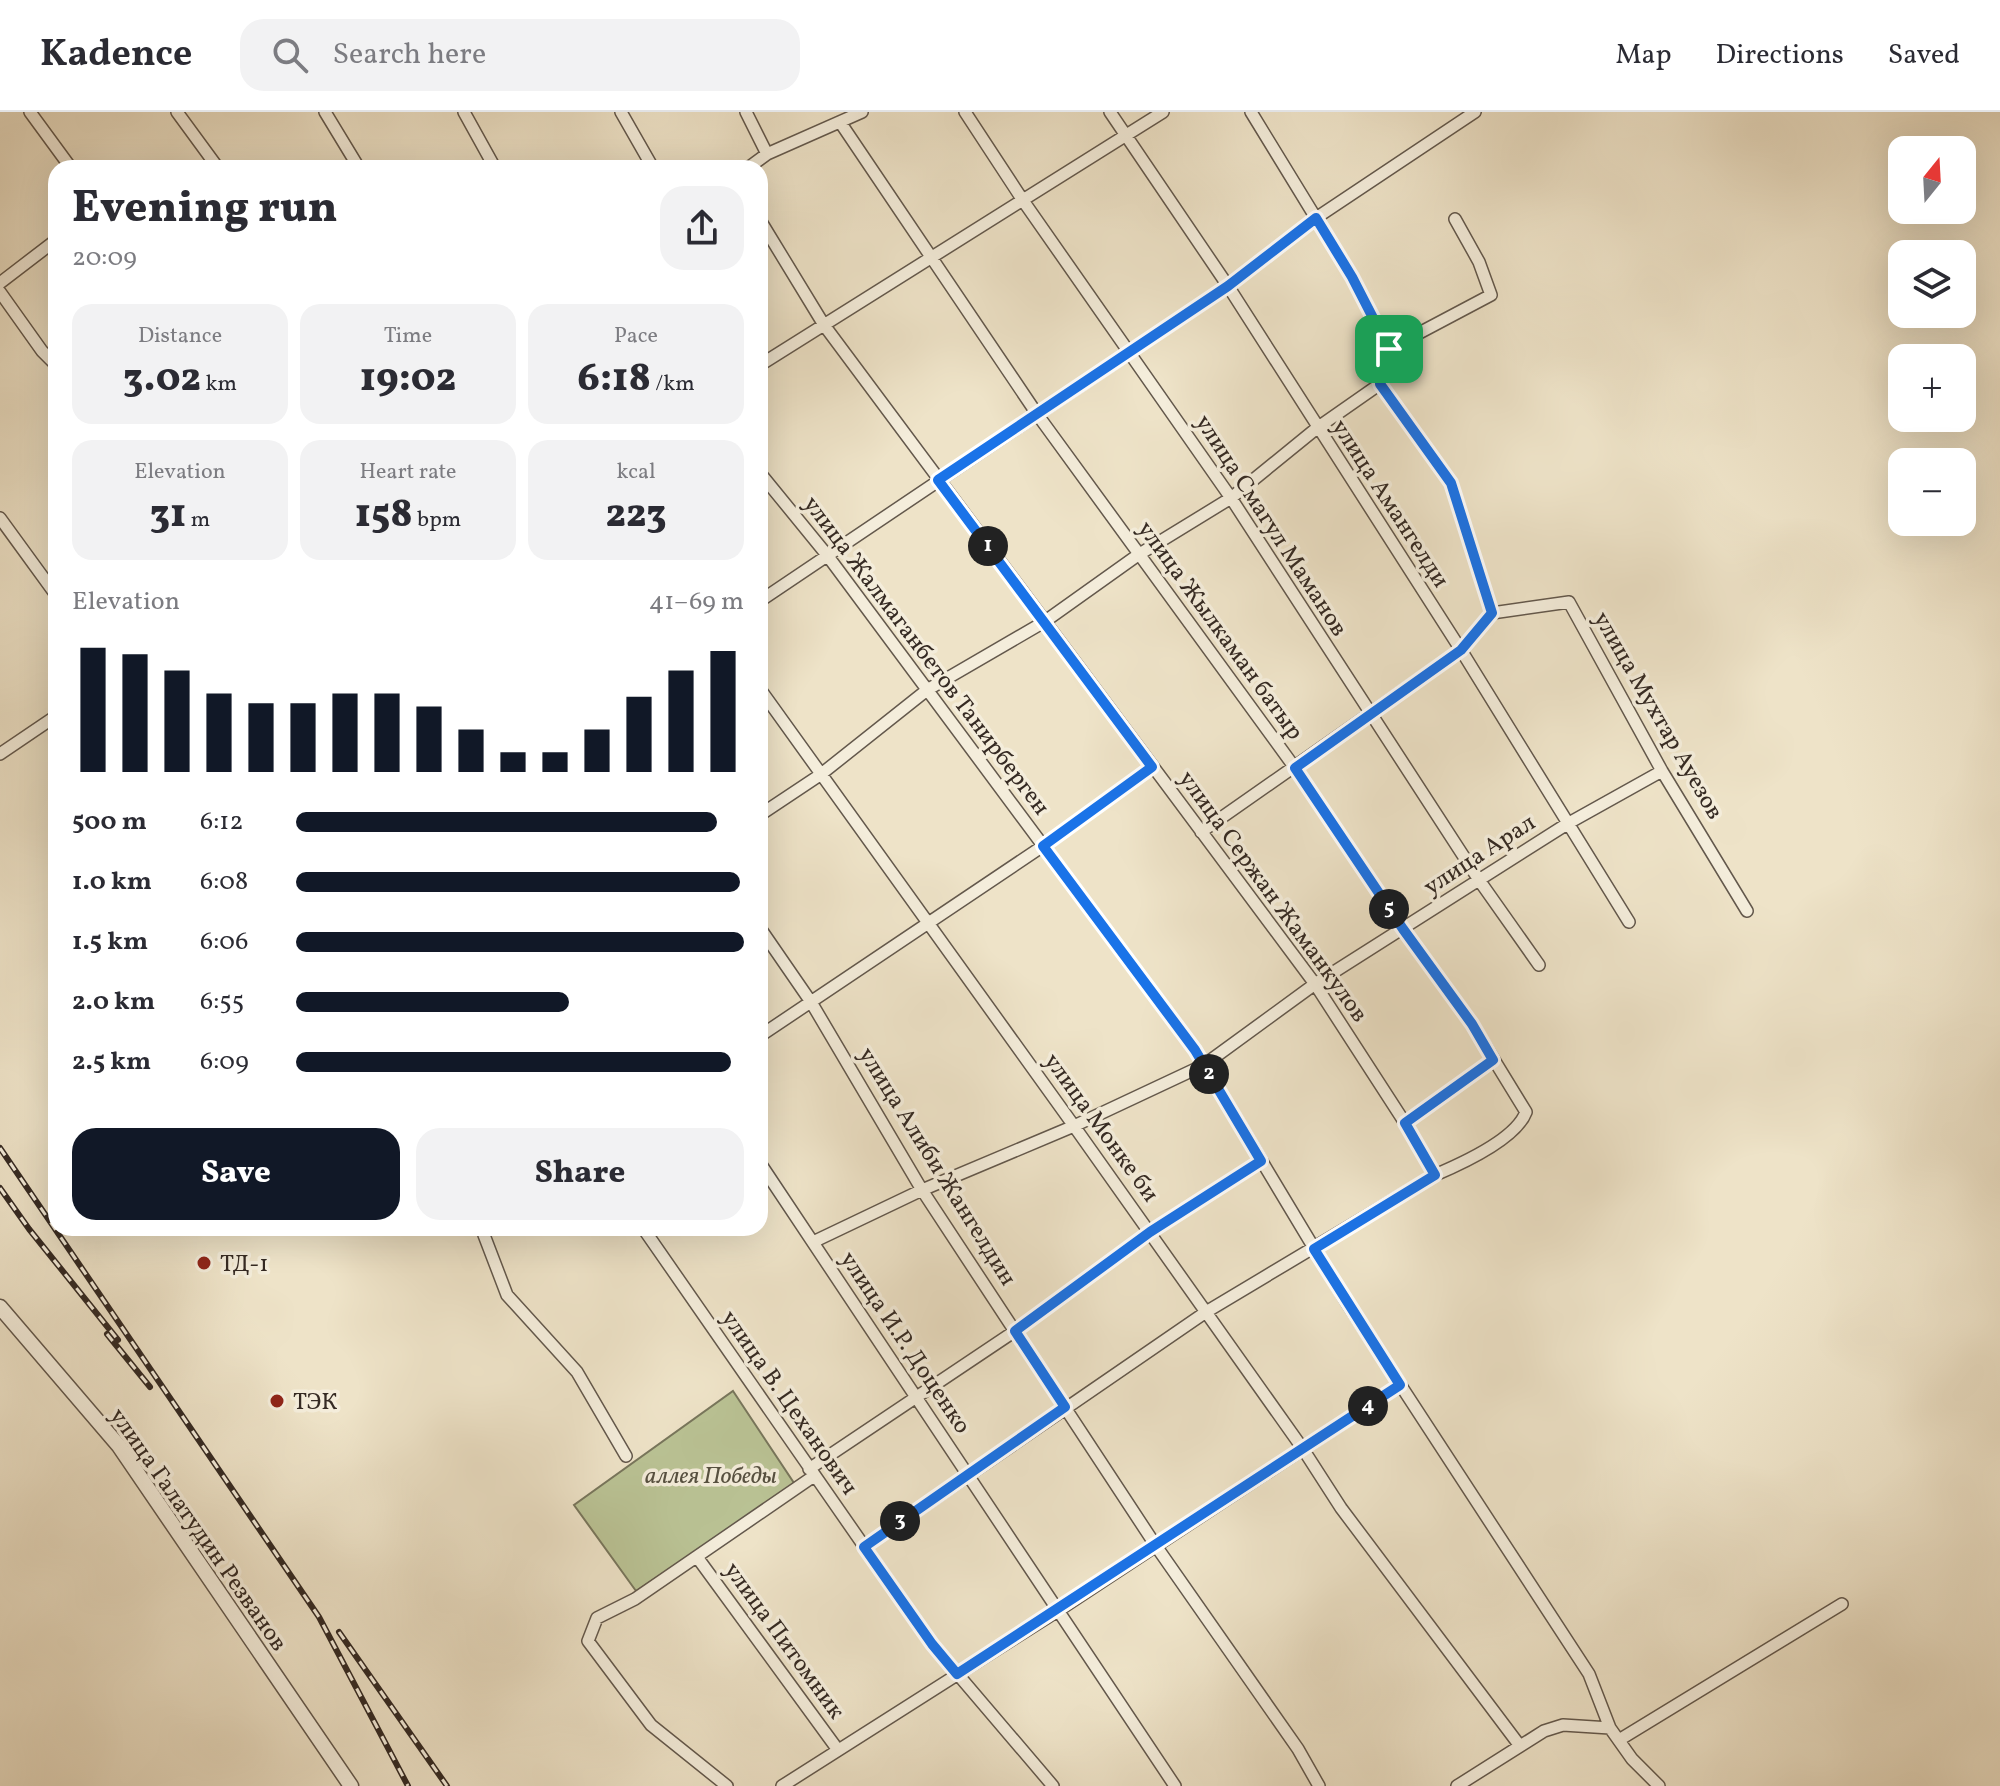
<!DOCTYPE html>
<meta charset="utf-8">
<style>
body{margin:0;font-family:Vollkorn,serif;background:#f2f2f3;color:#2b2b33;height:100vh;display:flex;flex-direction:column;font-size:30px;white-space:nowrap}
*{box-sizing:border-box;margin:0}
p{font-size:26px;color:#7c7c81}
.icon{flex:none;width:44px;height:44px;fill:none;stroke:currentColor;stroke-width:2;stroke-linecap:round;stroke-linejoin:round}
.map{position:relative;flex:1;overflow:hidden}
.panel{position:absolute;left:48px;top:48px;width:720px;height:1076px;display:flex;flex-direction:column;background:#fff;border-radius:24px;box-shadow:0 8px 32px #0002}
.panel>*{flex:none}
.needle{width:52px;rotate:18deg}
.tools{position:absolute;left:1888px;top:24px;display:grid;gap:16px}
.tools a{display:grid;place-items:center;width:88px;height:88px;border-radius:16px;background:#fff;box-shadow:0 8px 32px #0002;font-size:40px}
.pin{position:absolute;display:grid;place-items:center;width:68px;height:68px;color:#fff;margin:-34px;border-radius:16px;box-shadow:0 4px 12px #0006}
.km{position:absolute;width:40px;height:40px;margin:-20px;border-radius:50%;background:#222;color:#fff;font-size:22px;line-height:40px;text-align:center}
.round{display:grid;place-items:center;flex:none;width:84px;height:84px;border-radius:24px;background:#f2f2f3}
.summary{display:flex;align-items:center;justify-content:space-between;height:136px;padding:0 24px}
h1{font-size:44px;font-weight:800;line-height:60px}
.metrics{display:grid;grid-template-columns:repeat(3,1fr);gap:12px;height:136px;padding:8px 24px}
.metrics div{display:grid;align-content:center;border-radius:20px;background:#f2f2f3;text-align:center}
.metrics b{font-size:40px;font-weight:800}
.metrics small{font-size:22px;font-weight:400}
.metrics p{font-size:22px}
.chart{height:224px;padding:16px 24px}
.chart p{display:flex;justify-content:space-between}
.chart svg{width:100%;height:144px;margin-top:8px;stroke:#111827;stroke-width:6}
.cta{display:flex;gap:16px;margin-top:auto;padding:16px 24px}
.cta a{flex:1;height:92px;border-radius:24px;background:#111827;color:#fff;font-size:32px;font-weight:800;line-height:92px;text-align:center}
.cta a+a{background:#f2f2f3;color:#2b2b33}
ul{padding:0 24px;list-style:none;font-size:26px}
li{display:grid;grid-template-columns:128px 96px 1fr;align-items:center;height:60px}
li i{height:20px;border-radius:10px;background:#111827}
header{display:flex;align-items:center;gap:48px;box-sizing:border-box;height:112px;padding:0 40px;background:#fff;border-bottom:2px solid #e1e1e2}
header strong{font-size:38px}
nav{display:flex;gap:44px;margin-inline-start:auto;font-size:28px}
.search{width:560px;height:72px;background:#f2f2f3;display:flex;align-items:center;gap:20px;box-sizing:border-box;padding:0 28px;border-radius:24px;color:#7c7c81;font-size:30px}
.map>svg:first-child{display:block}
.park{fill:#bac395;stroke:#78765c;stroke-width:2}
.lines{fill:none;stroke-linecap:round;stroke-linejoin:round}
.minor-casing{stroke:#63584c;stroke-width:14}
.tertiary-casing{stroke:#63584c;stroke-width:17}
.minor{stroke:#f4eddb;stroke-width:11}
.tertiary{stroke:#f4eddb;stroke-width:14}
.rail-casing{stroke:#352a23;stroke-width:6}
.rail{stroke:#f4eddb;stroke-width:3;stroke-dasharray:9;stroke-linecap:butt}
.route-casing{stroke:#fff;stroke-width:16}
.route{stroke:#1a73e8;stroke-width:10}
.poi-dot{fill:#8f2418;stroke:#f4eddb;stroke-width:3}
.labels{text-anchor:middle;stroke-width:7;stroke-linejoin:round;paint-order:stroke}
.street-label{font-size:24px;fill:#352a23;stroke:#f4eddb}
.poi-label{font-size:24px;fill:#352a23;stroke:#f4eddb;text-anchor:start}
.park-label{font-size:24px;font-style:italic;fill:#565040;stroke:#f4eddb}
</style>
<header>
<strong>Kadence</strong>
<div class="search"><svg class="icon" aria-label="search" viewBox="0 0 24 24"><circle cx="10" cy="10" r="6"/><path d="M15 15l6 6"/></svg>Search here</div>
<nav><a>Map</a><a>Directions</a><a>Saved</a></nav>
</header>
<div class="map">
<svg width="2000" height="1674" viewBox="0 0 2000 1674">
<rect width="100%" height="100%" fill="#eee3c8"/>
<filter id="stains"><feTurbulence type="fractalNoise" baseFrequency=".0025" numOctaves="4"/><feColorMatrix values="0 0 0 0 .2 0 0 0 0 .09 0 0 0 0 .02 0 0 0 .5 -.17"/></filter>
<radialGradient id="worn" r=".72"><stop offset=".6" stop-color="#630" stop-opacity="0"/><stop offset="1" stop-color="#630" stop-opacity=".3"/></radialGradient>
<!-- park -->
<path class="park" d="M733,1279L796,1374L636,1479L574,1393Z"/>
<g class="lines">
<defs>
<path id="minor" d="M30,0L71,56
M177,0L218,56
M325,0L359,56
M464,0L495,56
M621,0L653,56
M746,0L767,42
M965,0L1024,90L1231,386L1479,768L1539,853
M1110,0L1228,174L1461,538L1629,810
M1251,0L1352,165L1389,237L1380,272L1451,371L1492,501
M840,10L1037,302L1295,656L1403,817L1472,912L1526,1000C1516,1027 1461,1052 1435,1063L1206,1200L864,1435
M748,56L767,42L862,0
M760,108L824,213L1315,872L1405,1011L1435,1063
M0,171L56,128
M0,180L42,239L56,253
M1389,237L1491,183L1479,150L1455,107
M760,253L1163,0
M760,361L827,443L1195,938L1347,1191L1589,1562L1610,1616L1632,1647L1659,1674
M0,406L56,483
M760,489L1228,174L1316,106L1475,0
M1492,501L1569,490L1662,659L1747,799
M760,577L1074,1014L1303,1337L1341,1396L1520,1634
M0,642L56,604
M760,703L820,663L927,578L1044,510L1138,443L1231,386L1317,316L1380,272
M1201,720L1461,538L1492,501
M760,816L811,890L922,1078L1156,1434L1298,1637L1319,1674
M760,924L1043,734L1152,655
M1405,1011L1493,948
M760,1051L1175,1674
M486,1116L484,1123L507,1183L577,1260L626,1344
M643,1116L932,1532L1053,1674
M813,1130L922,1078L1074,1014L1204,953L1315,872L1567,712L1662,659
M809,1357L1015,1219L1150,1120L1261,1049
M697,1445L838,1638
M1619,1628L1842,1492
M727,1674L651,1613L588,1529L597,1506L635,1487L814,1364
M782,1674L1059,1498L1400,1273
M1457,1674L1544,1619L1563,1613L1610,1616"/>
<path id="tertiary" d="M0,1195L119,1334L351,1674"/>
</defs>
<!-- minor casing -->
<use href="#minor" class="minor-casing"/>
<!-- tertiary casing -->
<use href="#tertiary" class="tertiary-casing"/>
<!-- minor -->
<use href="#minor" class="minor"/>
<!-- tertiary -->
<use href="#tertiary" class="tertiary"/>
<defs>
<path id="rail" d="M0,1036L319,1505L408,1674
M0,1076L29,1117L118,1228
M107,1222L150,1275
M339,1520L447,1674"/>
</defs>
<!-- rail casing -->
<use href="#rail" class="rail-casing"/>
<!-- rail -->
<use href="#rail" class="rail"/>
</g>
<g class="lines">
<defs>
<path id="route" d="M1316,106L1352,165L1389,237L1380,272L1451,371L1492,501L1461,538L1295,656L1403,817L1472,912L1493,948L1405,1011L1435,1063L1314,1137L1400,1273L957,1562L932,1532L864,1435L1065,1295L1015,1219L1150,1120L1261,1049L1195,938L1043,734L1152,655L938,368L1228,174Z"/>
</defs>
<!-- route casing -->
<use href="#route" class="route-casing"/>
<!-- route -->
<use href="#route" class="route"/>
</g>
<!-- markers -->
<g class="poi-dot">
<circle cx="204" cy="1151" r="8"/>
<circle cx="277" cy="1289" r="8"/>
</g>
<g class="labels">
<!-- street labels -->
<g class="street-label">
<text transform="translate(1391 391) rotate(57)" y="8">улица Амангелди</text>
<text transform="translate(1272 413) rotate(57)" y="8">улица Смагул Маманов</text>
<text transform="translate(1221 518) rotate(54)" y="8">улица Жылкаман батыр</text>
<text transform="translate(927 543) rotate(53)" y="8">улица Жалмаганбетов Танирберген</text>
<text transform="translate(1659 603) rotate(60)" y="8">улица Мухтар Ауезов</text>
<text transform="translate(1479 742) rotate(-33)" y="8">улица Арал</text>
<text transform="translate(1274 784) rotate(54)" y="8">улица Сержан Жаманкулов</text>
<text transform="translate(1102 1015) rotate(54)" y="8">улица Монке би</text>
<text transform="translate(938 1054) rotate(58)" y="8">улица Алиби Жангелдин</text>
<text transform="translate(906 1230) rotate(56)" y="8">улица И.Р. Доценко</text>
<text transform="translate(790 1290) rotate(55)" y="8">улица В. Цеханович</text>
<text transform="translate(199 1417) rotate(55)" y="8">улица Галатудин Резванов</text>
<text transform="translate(785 1528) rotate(54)" y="8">улица Питомник</text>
</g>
<!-- poi labels -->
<g class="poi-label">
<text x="220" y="1159">ТД-1</text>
<text x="293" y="1297">ТЭК</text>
</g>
<!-- park labels -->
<g class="park-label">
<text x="711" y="1371">аллея Победы</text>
</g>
</g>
<rect width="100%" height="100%" filter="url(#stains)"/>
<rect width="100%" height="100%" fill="url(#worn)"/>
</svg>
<div class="tools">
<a><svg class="needle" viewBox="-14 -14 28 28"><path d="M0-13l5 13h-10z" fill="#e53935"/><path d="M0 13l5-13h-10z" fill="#7c7c81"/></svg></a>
<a><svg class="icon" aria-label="layers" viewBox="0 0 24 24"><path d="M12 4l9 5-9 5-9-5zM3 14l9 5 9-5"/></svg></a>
<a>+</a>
<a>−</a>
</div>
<div class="pin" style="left:1389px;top:237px;background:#1e9e55"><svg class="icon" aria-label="arrive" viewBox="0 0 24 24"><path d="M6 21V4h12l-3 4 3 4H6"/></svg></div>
<b class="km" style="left:988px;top:434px">1</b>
<b class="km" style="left:1209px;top:962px">2</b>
<b class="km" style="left:900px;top:1409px">3</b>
<b class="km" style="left:1368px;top:1294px">4</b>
<b class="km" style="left:1389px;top:797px">5</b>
<section class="panel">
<div class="summary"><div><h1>Evening run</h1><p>20:09</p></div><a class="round"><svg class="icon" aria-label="share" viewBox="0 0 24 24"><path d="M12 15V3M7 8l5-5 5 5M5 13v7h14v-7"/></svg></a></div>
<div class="metrics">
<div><p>Distance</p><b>3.02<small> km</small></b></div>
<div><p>Time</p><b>19:02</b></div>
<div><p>Pace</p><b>6:18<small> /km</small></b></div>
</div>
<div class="metrics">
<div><p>Elevation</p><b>31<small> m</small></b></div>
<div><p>Heart rate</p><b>158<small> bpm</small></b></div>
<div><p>kcal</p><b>223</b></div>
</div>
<div class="chart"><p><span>Elevation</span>41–69 m</p>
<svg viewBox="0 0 160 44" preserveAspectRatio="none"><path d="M5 44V6M15 44V8M25 44V13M35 44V20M45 44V23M55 44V23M65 44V20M75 44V20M85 44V24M95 44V31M105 44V38M115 44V38M125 44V31M135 44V21M145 44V13M155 44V7"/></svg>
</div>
<ul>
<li><b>500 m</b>6:12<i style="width:94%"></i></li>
<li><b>1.0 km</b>6:08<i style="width:99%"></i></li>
<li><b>1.5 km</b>6:06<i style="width:100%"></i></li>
<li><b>2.0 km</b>6:55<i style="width:61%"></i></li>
<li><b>2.5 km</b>6:09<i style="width:97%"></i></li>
</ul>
<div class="cta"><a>Save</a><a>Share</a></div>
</section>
</div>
